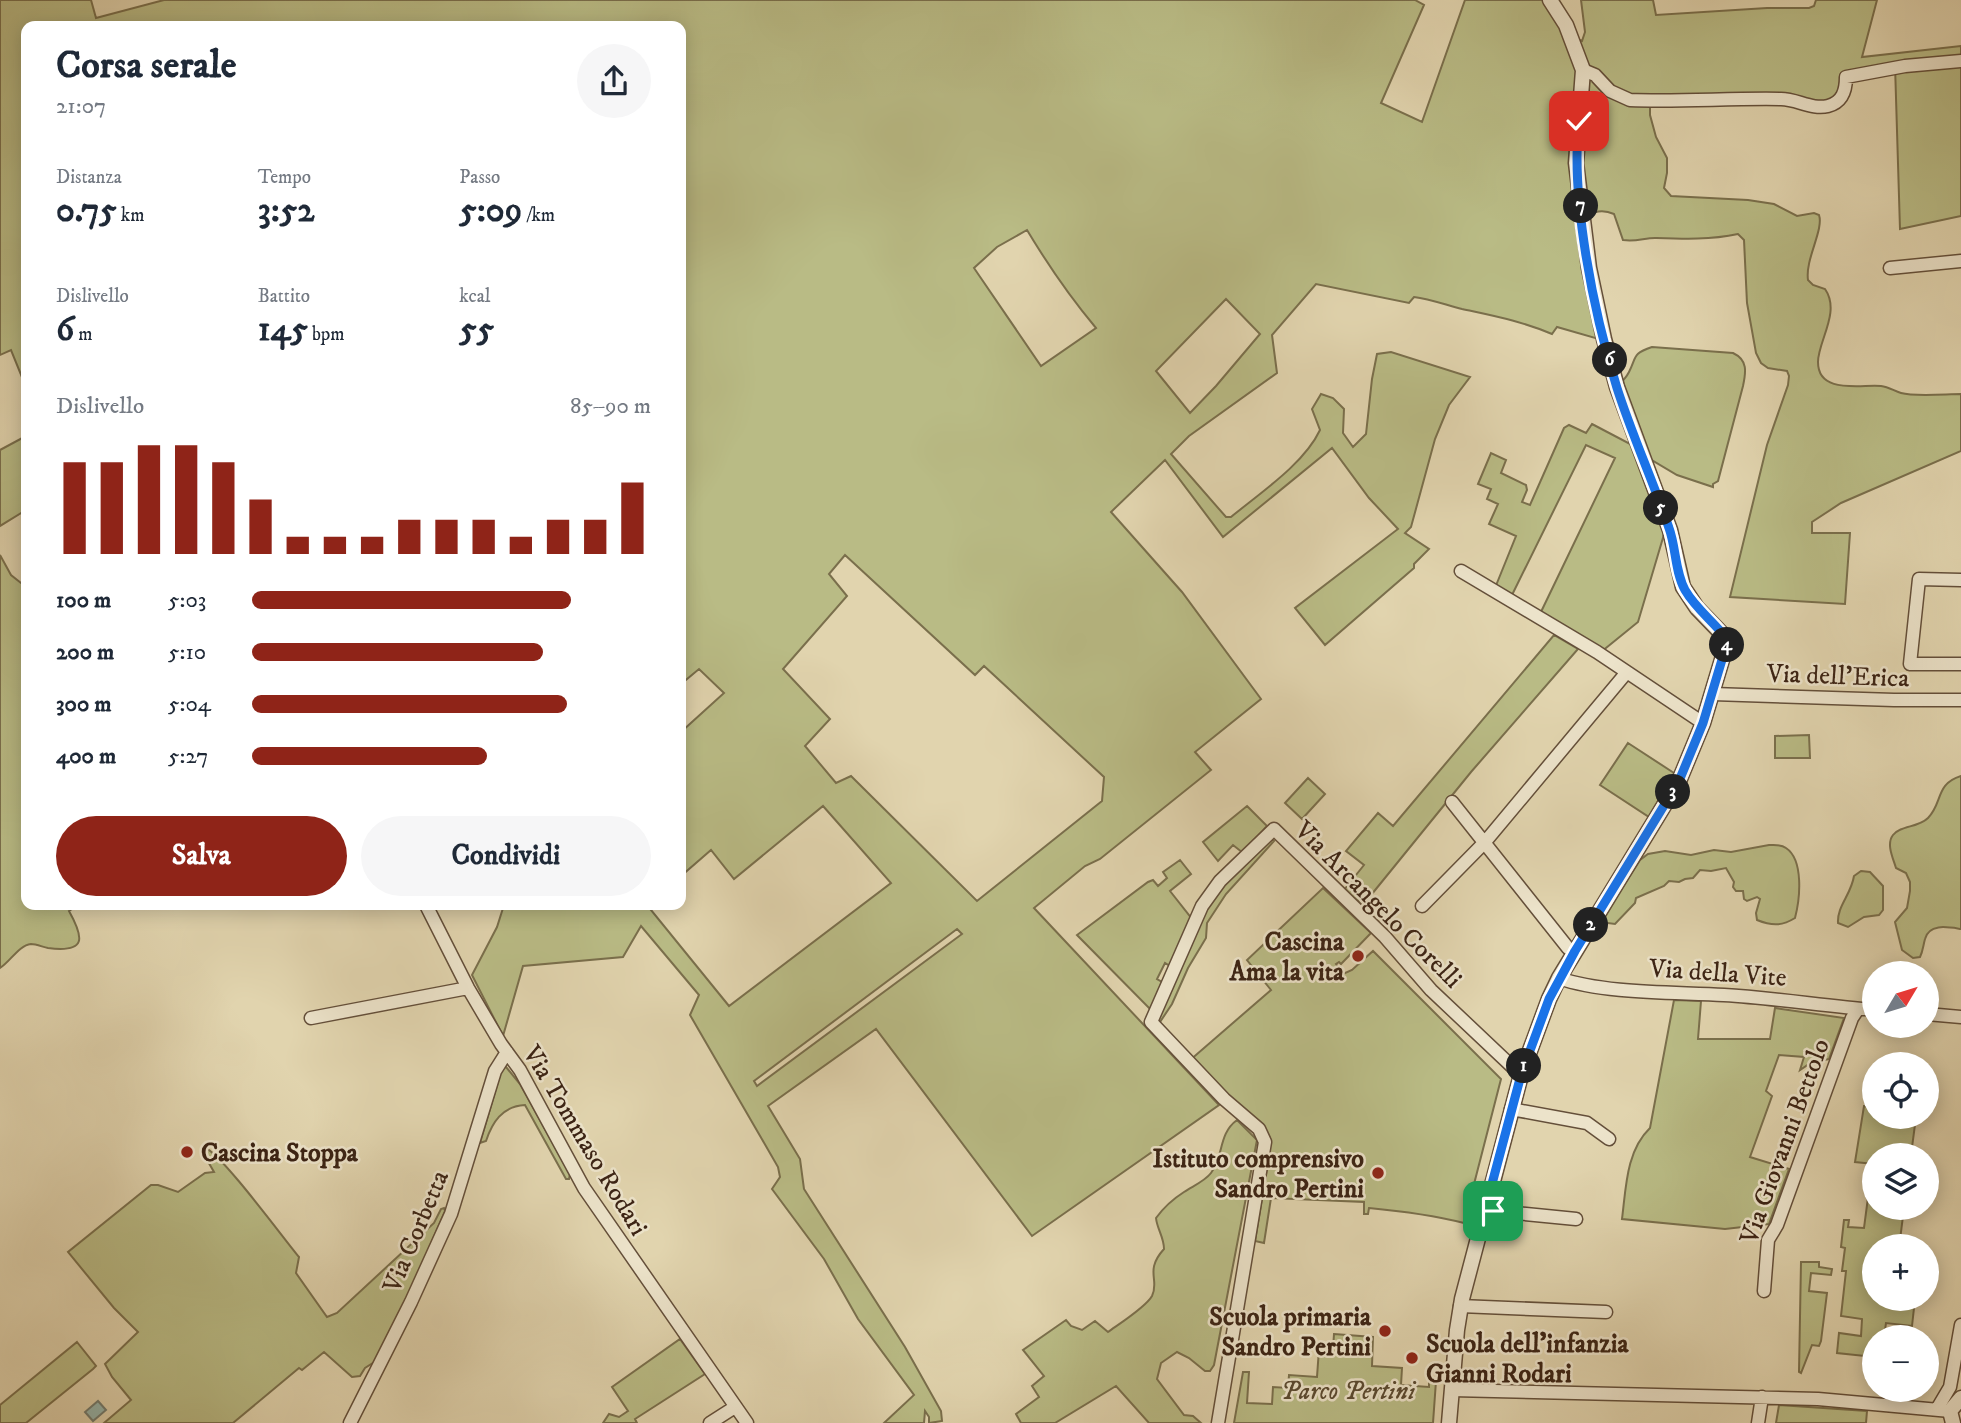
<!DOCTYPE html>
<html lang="it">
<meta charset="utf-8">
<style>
body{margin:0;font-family:"IM FELL DW Pica",serif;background:#f6f6f7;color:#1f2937;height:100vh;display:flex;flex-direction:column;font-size:26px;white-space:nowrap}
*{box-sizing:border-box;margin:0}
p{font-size:23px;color:#747a83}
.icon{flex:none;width:38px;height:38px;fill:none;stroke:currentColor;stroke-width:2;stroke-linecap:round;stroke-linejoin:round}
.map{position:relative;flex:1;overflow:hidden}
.sheet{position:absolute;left:21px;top:21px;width:665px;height:889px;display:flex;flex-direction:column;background:#fff;border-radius:14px;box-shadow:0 4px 18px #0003}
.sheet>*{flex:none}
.needle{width:46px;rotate:52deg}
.buttons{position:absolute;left:1862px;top:961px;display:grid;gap:14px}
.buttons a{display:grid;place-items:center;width:77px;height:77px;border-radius:50%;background:#fff;box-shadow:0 4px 18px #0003;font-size:35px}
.pin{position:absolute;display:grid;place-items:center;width:60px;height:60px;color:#fff;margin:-30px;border-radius:14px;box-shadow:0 4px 10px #0006}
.km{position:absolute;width:35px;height:35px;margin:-18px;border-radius:50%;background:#222;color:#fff;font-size:19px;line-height:35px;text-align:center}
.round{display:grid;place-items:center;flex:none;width:74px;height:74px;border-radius:37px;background:#f6f6f7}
.head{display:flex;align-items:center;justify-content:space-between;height:119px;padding:0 35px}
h1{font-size:38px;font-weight:700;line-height:52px}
.stats{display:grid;grid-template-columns:repeat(3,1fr);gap:10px;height:119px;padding:7px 35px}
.stats div{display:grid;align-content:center}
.stats b{font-size:35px;font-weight:700}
.stats small{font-size:19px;font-weight:400}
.stats p{font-size:19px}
.chart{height:196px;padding:14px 35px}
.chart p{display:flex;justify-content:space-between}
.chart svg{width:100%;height:126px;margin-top:7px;stroke:#8f2418;stroke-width:6}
.primary-button{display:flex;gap:14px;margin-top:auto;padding:14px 35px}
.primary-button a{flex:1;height:80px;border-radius:42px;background:#8f2418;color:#fff;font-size:28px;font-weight:700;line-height:80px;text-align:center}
.primary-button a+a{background:#f6f6f7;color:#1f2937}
ul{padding:0 35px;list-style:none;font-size:23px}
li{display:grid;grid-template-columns:112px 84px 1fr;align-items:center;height:52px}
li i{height:18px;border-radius:9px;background:#8f2418}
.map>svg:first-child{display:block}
.green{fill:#b9bb85;stroke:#7a6f4c;stroke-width:2;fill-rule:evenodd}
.water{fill:#95b7af;stroke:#717c71;stroke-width:2}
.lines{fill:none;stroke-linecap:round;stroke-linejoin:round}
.minor-casing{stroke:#644f3a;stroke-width:15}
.tertiary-casing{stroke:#644f3a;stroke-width:17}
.minor{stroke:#ece3ca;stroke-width:12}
.tertiary{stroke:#ece3ca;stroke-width:14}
.route-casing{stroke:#fff;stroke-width:14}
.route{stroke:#1a73e8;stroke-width:9}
.poi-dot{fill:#8f2418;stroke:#ece3ca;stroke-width:2.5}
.labels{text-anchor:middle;stroke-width:5;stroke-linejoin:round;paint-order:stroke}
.street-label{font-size:26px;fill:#3b2314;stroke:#ece3ca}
.poi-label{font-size:26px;font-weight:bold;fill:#3b2314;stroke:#ece3ca;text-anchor:end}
.park-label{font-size:26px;font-style:italic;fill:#5a4930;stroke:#ece3ca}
</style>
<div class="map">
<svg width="1961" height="1423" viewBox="0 0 1961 1423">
<rect width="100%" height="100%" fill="#e1d4ae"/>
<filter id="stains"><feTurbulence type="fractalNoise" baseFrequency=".00286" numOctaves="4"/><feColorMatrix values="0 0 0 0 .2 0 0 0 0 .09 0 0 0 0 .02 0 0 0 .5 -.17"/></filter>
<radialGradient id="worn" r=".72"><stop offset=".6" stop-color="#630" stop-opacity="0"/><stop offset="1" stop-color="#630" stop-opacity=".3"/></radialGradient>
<!-- green -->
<path class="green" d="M0,0H91L96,18L164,0H1415L1424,5L1381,103L1422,122L1465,0H1543C1553,14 1564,36 1582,41L1585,32L1581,0H1653L1656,15L1767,8H1809L1814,6L1816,0H1877L1862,57L1961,46V216L1900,229L1895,65L1843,85L1830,103L1650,99V115L1656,137L1667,158V173L1664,188L1671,196L1748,200L1774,204L1797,216L1814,213L1819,215C1824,230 1805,259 1808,280L1813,285L1825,289C1841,312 1818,341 1818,362C1818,395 1862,384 1881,386C1889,387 1894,391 1901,393C1915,397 1946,394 1961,394V451L1841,503L1812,522V533H1850L1845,604L1730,597L1767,445L1788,385L1789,376L1787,371L1768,368L1761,363L1756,353L1747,303L1744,240L1738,234C1710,240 1684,239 1655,238C1644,238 1636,242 1623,240L1614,214C1598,207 1590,215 1575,220L1585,279L1598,335L1595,338L1557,327L1552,334C1521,321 1494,316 1462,309C1446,305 1430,299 1414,297L1409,303L1316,284L1272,335L1277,373L1189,436L1171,454L1226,517H1231C1260,493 1304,464 1320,430L1312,409L1321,394L1333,398L1344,409L1343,433L1353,447L1366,434L1372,379L1377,354L1391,352L1470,377L1449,405L1435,439L1411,527L1405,533L1429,549L1414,564V568L1325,645L1295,608L1398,529L1369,498L1332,448L1223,537L1165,460L1111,512L1182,592L1261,699L1195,752L1211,770L1100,859L1085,866L1034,908L1219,1105L1032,1236L876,1029L768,1106L800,1159L804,1189L905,1347L941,1411L942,1421L929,1423V1417L925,1411L924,1423H884L914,1395L858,1319L824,1259L772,1189L780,1177L778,1167L690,1015L699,995L641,926L623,957L523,966L503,1036L472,975L497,927L504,905H647L729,1006L891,883L823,806L734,879L711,850L681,876V732L724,693L699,669L681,684V26H26V387L11,350L0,355ZM1027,230C1048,265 1070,297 1096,328L1041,366L974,268L997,247ZM1226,299L1260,334L1216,386L1190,413L1156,371ZM845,555L975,675L984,666L1104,777L1102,801L977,901L851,776L836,783L805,746L830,719L783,669L847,596L829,574ZM957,929L962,934L757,1086L754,1081Z
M1652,347L1733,353C1748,360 1746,372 1743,386L1718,481L1713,484V487L1677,475L1640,453L1617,387C1621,383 1626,378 1629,372C1637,356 1632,354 1652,347Z
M1592,424L1634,446L1665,531L1638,622L1601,652L1540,614L1615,458L1586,445L1511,597L1495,588L1516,536L1489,524L1498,504L1487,499L1491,489L1478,484L1491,453L1506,460L1501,473L1526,485L1527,490L1522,502L1530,505L1564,428L1569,425L1586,433Z
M26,436V510L0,526V450Z
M0,555L11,575L21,583L26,582V905H78L69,911C84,938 87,953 48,948C43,947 36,944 31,944C19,945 10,962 0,968Z
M1554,635L1578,649L1471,772L1363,905L1344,890L1364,865L1346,851L1378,813L1393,826Z
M1809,735L1810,758H1775V736Z
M1628,743L1674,773L1649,817L1600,785Z
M1961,776V929C1948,927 1929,923 1925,939C1923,946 1923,951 1920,957L1913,958L1902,950L1895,922L1907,908L1910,891V882L1906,873L1896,868C1893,858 1886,844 1893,835C1901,825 1918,828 1928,818C1943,803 1935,784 1961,776Z
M1308,778L1325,794L1302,819L1285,803Z
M1247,806L1267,826L1243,853L1233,845L1218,861L1203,842Z
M1268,839L1274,841L1226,894L1207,923L1206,938L1188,968L1172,1004L1158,1025L1157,1019L1211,897Z
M1769,845C1775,845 1781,844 1786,848C1804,860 1800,899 1795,918C1782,926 1772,926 1757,920L1756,913L1760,899L1757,897L1747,901L1744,899L1743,891H1736L1733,887L1734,882L1726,868L1711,871L1700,870L1693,878L1685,879L1679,882L1669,881L1664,886L1636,898L1635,903L1615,924L1600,922L1640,860L1648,854L1665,851L1691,855L1714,850L1731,852Z
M1180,860L1191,874L1170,891L1192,919L1170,966L1165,963L1157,979L1162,982L1151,1010L1077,935L1148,882L1153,880L1158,886L1167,878L1163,872Z
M1861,871L1870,872L1883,886V910L1879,915L1864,917L1848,927L1838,923C1837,906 1851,895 1854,876Z
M1323,888L1371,933L1341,964L1339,962L1336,964L1343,974L1352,970L1373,951L1501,1079L1464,1223C1432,1215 1401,1211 1369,1208L1368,1214H1364V1202L1271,1198L1264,1243L1255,1241L1268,1162L1259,1129L1189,1061L1271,990L1247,960Z
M1674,1000L1701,1001L1698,1039H1770L1775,1008L1844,1018L1829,1059L1812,1062L1800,1070L1804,1057L1779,1055L1766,1091L1772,1096L1750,1157L1789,1169L1769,1224L1725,1229L1622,1219C1626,1188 1626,1151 1650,1128Z
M506,1067L520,1084L570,1174L569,1179H566L525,1105C502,1106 492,1123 486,1141L480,1143L502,1068Z
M1864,1106L1874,1107V1116L1916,1117L1911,1155H1874V1164L1855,1162Z
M1237,1120L1257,1140L1214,1365L1210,1371H1205L1189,1358L1177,1352L1161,1363L1157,1379L1184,1415L1193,1416L1201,1423H1149L1116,1386L1055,1423H1021L1016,1414L1039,1397L1032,1386L1044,1376L1023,1350L1066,1320L1071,1326L1082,1330L1095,1321L1108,1332C1119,1324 1146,1307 1152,1296C1160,1280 1144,1271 1164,1249C1164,1237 1157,1229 1156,1218C1164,1207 1173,1199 1184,1192C1193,1186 1205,1181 1211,1173C1224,1156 1218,1134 1237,1120Z
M205,1148C220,1152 284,1239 299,1257L296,1273L327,1317L337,1313L434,1223L441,1209L444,1208L445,1211L415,1281L376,1361L365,1368L360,1376L352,1377L324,1352L302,1370L299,1368L233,1423H104L131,1400L112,1377L105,1364L138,1332L114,1308L68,1252L151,1185H158L178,1192L205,1173L214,1172L203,1153Z
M1869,1190L1874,1191V1208H1904L1900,1240L1923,1244L1922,1246H1874V1298L1915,1299L1912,1326L1886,1323L1884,1337H1874V1357L1837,1353L1839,1333L1861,1336L1862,1319L1841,1316L1846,1271H1842L1845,1248L1841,1247L1844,1220H1849L1848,1227L1864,1228Z
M1801,1262H1819V1267L1832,1269L1831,1275L1811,1273L1809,1291L1827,1293L1821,1341L1819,1346L1812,1345L1801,1373L1799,1372Z
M1334,1334L1373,1337L1372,1366L1402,1368L1401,1385L1429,1387V1381H1436L1433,1423H1234L1243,1372H1249L1247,1403L1272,1404L1273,1387L1288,1388L1289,1375L1317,1377L1319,1349H1333Z
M680,1339L705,1374L635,1419L637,1423H603L609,1414L619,1417L628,1411L612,1387Z
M77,1342L96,1366L93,1369L26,1423H0V1405Z
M1779,1405L1867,1411L1866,1423H1776Z"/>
<!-- water -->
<path class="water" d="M98,1401L106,1410L93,1421L85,1412Z"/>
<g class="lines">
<defs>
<path id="minor" d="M1583,70L1595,75L1610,91L1630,100C1680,102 1730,98 1781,99C1797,99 1812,110 1828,106C1843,102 1846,90 1846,77L1905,66L1961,61
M1890,268L1961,261
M1461,571L1597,652L1703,723
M1961,580L1919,579L1910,664H1961
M1713,694L1894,700H1961
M1452,802L1568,948L1575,951
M426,905L468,988L501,1044L520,1070L584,1188L747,1423
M1422,906L1485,842L1627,672
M1559,978C1604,994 1676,992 1724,995C1775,998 1824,1006 1874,1010
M1927,1014L1961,1017
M311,1018L468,988
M1511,1109L1587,1123L1609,1139
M1485,1210L1576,1219
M1764,1291L1768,1240L1777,1225L1852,1018L1858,1009
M1460,1306L1606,1312
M1452,1390L1818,1399L1950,1411
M1937,1409L1950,1387L1961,1325
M350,1423L411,1302L451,1214L495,1071L507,1052
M710,1423L735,1407
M1218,1423L1265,1142L1259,1129L1224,1099L1151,1022L1202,906L1220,881L1274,829L1385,937L1431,990L1521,1075
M1758,1423L1762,1397"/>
<path id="tertiary" d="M1449,1423L1457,1330L1462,1299L1521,1075L1549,999L1559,978L1679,781L1703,723L1727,643L1726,638L1697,608L1683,587L1670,530L1617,387L1604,339L1589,268L1576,163L1583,70L1566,25L1550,0
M1953,1423L1950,1411L1961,1398"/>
</defs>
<!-- minor casing -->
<use href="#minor" class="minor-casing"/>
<!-- tertiary casing -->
<use href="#tertiary" class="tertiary-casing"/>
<!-- minor -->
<use href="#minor" class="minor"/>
<!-- tertiary -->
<use href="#tertiary" class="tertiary"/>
</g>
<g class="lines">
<defs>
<path id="route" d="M1493,1211L1485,1210L1521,1075L1549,999L1575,951L1679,781L1703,723L1727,643L1726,638C1713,621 1696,609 1685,590C1675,572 1676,547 1669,528C1653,481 1632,435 1617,388C1594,314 1570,198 1579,121"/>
</defs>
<!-- route casing -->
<use href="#route" class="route-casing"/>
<!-- route -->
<use href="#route" class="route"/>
</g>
<!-- markers -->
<g class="poi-dot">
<circle cx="1358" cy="956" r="7"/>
<circle cx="187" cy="1152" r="7"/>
<circle cx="1378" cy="1173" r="7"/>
<circle cx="1385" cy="1331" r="7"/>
<circle cx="1412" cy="1358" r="7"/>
</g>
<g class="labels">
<!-- street labels -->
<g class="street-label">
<text transform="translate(1838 675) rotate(2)" y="9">Via dell'Erica</text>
<text transform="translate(1379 904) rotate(45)" y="9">Via Arcangelo Corelli</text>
<text transform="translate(1718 972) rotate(4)" y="9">Via della Vite</text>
<text transform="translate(586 1140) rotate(59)" y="9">Via Tommaso Rodari</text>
<text transform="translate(1784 1141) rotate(-70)" y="9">Via Giovanni Bettolo</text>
<text transform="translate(415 1231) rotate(-67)" y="9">Via Corbetta</text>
</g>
<!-- poi labels -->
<g class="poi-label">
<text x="1344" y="950">Cascina<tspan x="1344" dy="30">Ama la vita</tspan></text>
<text x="201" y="1161" text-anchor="start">Cascina Stoppa</text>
<text x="1364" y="1167">Istituto comprensivo<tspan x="1364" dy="30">Sandro Pertini</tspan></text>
<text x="1371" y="1325">Scuola primaria<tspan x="1371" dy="30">Sandro Pertini</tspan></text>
<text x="1426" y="1352" text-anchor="start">Scuola dell’infanzia<tspan x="1426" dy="30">Gianni Rodari</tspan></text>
</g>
<!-- park labels -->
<g class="park-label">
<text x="1348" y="1399">Parco Pertini</text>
</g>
</g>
<rect width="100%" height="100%" filter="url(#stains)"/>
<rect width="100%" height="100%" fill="url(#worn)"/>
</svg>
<div class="buttons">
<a><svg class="needle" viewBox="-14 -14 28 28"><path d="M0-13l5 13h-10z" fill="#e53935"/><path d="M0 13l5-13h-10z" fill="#747a83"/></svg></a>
<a><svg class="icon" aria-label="locate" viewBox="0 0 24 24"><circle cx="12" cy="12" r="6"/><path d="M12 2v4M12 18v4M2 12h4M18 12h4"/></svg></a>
<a><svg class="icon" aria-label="layers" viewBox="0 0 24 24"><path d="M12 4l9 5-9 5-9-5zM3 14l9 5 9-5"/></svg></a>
<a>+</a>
<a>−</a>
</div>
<div class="pin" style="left:1493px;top:1211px;background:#1e9e55"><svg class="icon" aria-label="arrive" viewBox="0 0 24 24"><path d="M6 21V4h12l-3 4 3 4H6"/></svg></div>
<div class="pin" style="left:1579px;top:121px;background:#d93025"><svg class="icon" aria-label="check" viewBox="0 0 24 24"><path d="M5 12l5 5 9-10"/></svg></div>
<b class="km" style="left:1524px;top:1066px">1</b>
<b class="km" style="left:1591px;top:925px">2</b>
<b class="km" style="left:1673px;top:792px">3</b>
<b class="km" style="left:1727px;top:645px">4</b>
<b class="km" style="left:1661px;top:508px">5</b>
<b class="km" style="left:1610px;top:360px">6</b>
<b class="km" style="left:1581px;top:206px">7</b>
<section class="sheet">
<div class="head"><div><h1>Corsa serale</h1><p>21:07</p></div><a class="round"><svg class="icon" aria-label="share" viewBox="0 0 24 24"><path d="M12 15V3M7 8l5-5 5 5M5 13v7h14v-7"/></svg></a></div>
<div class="stats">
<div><p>Distanza</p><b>0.75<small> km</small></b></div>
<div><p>Tempo</p><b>3:52</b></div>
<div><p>Passo</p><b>5:09<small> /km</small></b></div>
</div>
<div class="stats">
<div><p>Dislivello</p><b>6<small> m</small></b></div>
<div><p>Battito</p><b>145<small> bpm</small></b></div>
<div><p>kcal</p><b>55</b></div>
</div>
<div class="chart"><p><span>Dislivello</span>85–90 m</p>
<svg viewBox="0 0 160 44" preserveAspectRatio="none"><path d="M5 44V12M15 44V12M25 44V6M35 44V6M45 44V12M55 44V25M65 44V38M75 44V38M85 44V38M95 44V32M105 44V32M115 44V32M125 44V38M135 44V32M145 44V32M155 44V19"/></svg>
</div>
<ul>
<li><b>100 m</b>5:03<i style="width:80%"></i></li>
<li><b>200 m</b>5:10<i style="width:73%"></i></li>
<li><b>300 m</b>5:04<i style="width:79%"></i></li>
<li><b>400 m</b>5:27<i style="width:59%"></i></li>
</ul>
<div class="primary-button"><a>Salva</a><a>Condividi</a></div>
</section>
</div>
